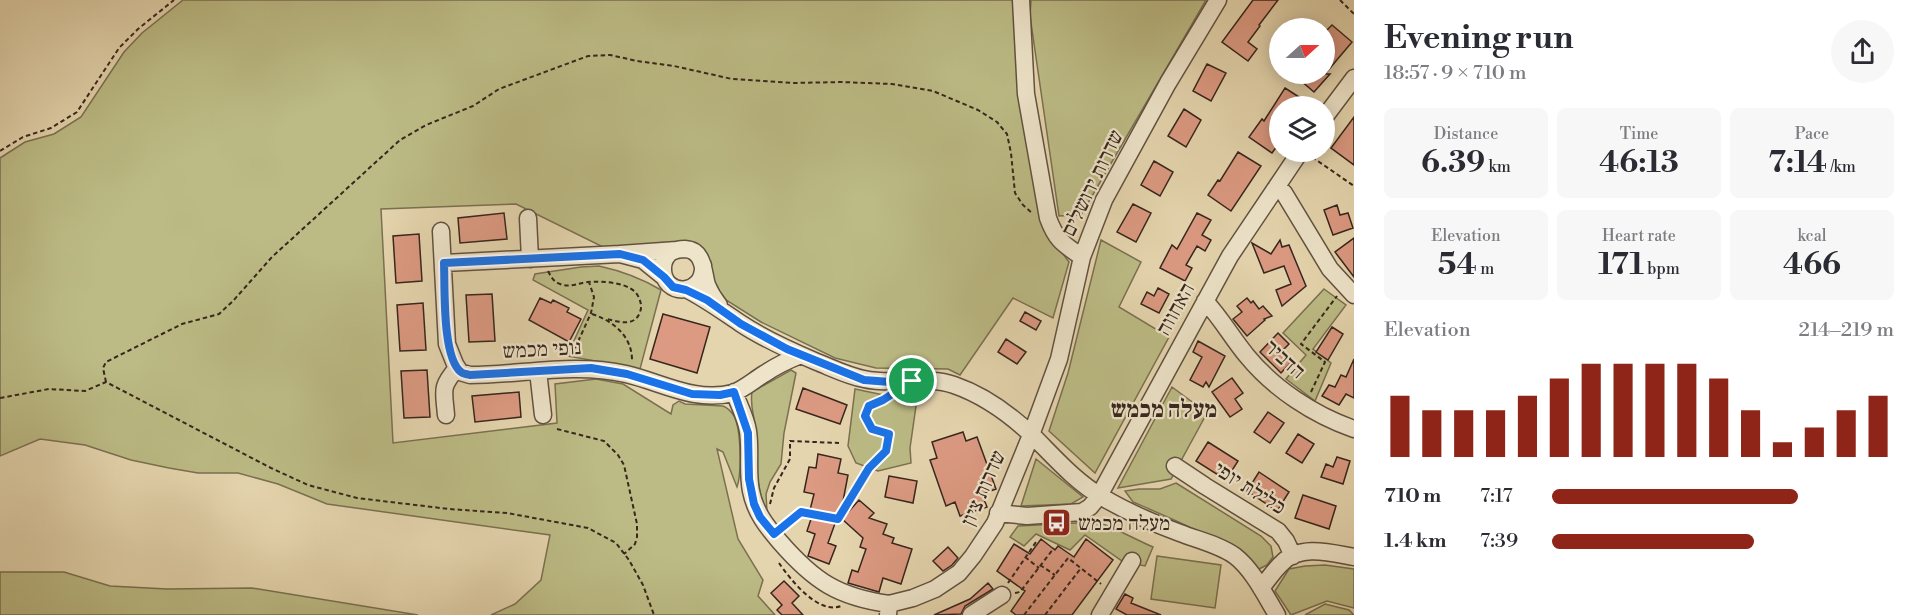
<!DOCTYPE html>
<meta charset="utf-8">
<style>
body{margin:0;font-family:"Libre Bodoni","Frank Ruhl Libre",serif;background:#f7f7f7;color:#2b2b33;height:100vh;display:flex;flex-direction:column;font-size:22px;white-space:nowrap}
*{box-sizing:border-box;margin:0}
p{font-size:20px;color:#7c7c81}
.icon{flex:none;width:33px;height:33px;fill:none;stroke:currentColor;stroke-width:2;stroke-linecap:round;stroke-linejoin:round}
.map{position:relative;flex:1;overflow:hidden}
.sheet{display:flex;flex-direction:column;background:#fff;width:570px}
.sheet>*{flex:none}
.needle{width:39px;rotate:69deg}
.controls{position:absolute;left:1269px;top:18px;display:grid;gap:12px}
.controls a{display:grid;place-items:center;width:66px;height:66px;border-radius:50%;background:#fff;box-shadow:0 3px 15px #0003;font-size:30px}
.pin{position:absolute;display:grid;place-items:center;width:51px;height:51px;color:#fff;margin:-26px;border:3px solid #fff;border-radius:50%;box-shadow:0 2px 6px #0007}
.round{display:grid;place-items:center;flex:none;width:63px;height:63px;border-radius:32px;background:#f7f7f7}
.summary{display:flex;align-items:center;justify-content:space-between;height:102px;padding:0 30px}
h1{font-size:33px;font-weight:800;line-height:45px}
.metrics{display:grid;grid-template-columns:repeat(3,1fr);gap:9px;height:102px;padding:6px 30px}
.metrics div{display:grid;align-content:center;border-radius:9px;background:#f7f7f7;text-align:center}
.metrics b{font-size:30px;font-weight:800}
.metrics small{font-size:16px;font-weight:400}
.metrics p{font-size:16px}
.chart{height:168px;padding:12px 30px}
.chart p{display:flex;justify-content:space-between}
.chart svg{width:100%;height:108px;margin-top:6px;stroke:#8f2418;stroke-width:6}
ul{padding:0 30px;list-style:none;font-size:20px}
li{display:grid;grid-template-columns:96px 72px 1fr;align-items:center;height:45px}
li i{height:15px;border-radius:8px;background:#8f2418}
main{display:flex;flex:1;min-height:0}
.map>svg:first-child{display:block}
.green{fill:#bcbb85;stroke:#7a7051;stroke-width:1.5}
.building{fill:#dc9a82;stroke:#37261d;stroke-width:1.5}
.lines{fill:none;stroke-linecap:round;stroke-linejoin:round}
.minor-casing{stroke:#625241;stroke-width:19}
.path{stroke:#37261d;stroke-width:2;stroke-dasharray:4.5 3;stroke-linecap:butt}
.minor{stroke:#eee4ca;stroke-width:16}
.route-casing{stroke:#fff;stroke-width:12}
.route{stroke:#1a73e8;stroke-width:8}
.labels{text-anchor:middle;stroke-width:4.5;stroke-linejoin:round;paint-order:stroke}
.street-label{font-size:21px;fill:#37261d;stroke:#eee4ca}
.poi-label{font-size:21px;fill:#37261d;stroke:#eee4ca;text-anchor:start}
.quarter-label{font-size:24px;font-weight:bold;fill:#37261d;stroke:#eee4ca}
</style>
<main>
<div class="map">
<svg width="1354" height="615" viewBox="0 0 1354 615">
<rect width="100%" height="100%" fill="#e5d5ae"/>
<filter id="stains"><feTurbulence type="fractalNoise" baseFrequency=".00333" numOctaves="4"/><feColorMatrix values="0 0 0 0 .2 0 0 0 0 .09 0 0 0 0 .02 0 0 0 .5 -.17"/></filter>
<radialGradient id="worn" r=".72"><stop offset=".6" stop-color="#630" stop-opacity="0"/><stop offset="1" stop-color="#630" stop-opacity=".3"/></radialGradient>
<!-- green -->
<path class="green" d="M183,0H1015L1048,234L1069,262L1053,318L1013,298L960,375L948,369L876,368L835,358L761,322L726,300L710,279L703,253L605,248L516,204L381,209L393,443L557,423L555,384L596,379L623,384L671,414L673,405L679,401L685,404L723,406C728,408 731,411 734,416C741,429 742,473 737,487L723,452L717,449L738,539L763,580L758,596L775,615H491L515,604L541,580L550,535L327,504L278,484L238,473H198L169,468L131,460L85,445L40,439L0,456V158L25,142L54,134L81,117L124,52L142,33Z
M1031,0H1206L1081,215L1059,216L1030,16Z
M1101,240L1141,262L1119,307L1169,337L1095,473L1049,431L1068,373Z
M599,266C622,271 641,278 661,290L640,369L567,356L588,310L533,280L535,274L581,267Z
M1324,289L1346,305L1313,349L1331,363L1315,401L1286,379L1306,355L1283,333Z
M791,370L796,373L784,433L781,464L770,482L766,494L767,512C753,484 758,455 755,424C753,412 750,404 752,392Z
M1172,387L1207,413L1171,479L1118,488Z
M855,389L898,398L917,399L910,448L911,463L878,471L856,463L848,446Z
M1036,459L1083,497L1071,504L1021,506Z
M1176,483L1261,536L1271,546L1273,557L1267,565L1259,569C1221,539 1177,521 1133,502L1125,491L1139,489H1160Z
M1097,522C1116,528 1134,539 1153,547L1145,566L1122,561L1085,535L1070,550L1036,534L1024,546L1010,537L1018,526Z
M1157,556L1221,565L1215,608L1151,599Z
M1305,566L1325,565L1354,569V608L1327,601L1291,615L1275,591L1289,569Z
M0,572H64L110,586L167,589L252,588L418,615H0Z
M1325,604L1349,610L1354,615H1305Z"/>
<!-- building -->
<path class="building" d="M1253,0H1278L1259,25L1260,26L1248,42L1257,49L1248,61L1222,42Z
M1332,25L1352,42L1325,74H1330L1314,92L1293,74H1324V33Z
M1207,64L1226,73L1211,101L1193,91Z
M1285,88L1313,106H1280V142L1272,153L1249,137L1262,119L1264,121Z
M1184,109L1201,120L1186,147L1168,136Z
M1354,117V165L1331,148Z
M1238,152L1261,166L1231,211L1208,195L1218,180L1220,181Z
M1154,161L1173,172L1160,196L1141,185Z
M1133,204L1151,213L1136,242L1117,232Z
M1337,205L1340,215L1348,213L1353,228L1333,235L1324,210Z
M504,213L507,239L460,243L458,218Z
M1197,213L1211,220L1202,235L1211,240L1205,251L1197,246L1186,265L1192,268L1185,281L1160,268L1172,245L1177,249Z
M419,234L422,281L396,283L393,236Z
M1354,238V277L1335,252Z
M1280,240L1282,247L1289,245L1306,286L1282,306L1276,290L1291,284L1284,266L1264,273L1252,243L1271,254Z
M1158,288L1169,294L1159,313L1141,304L1147,292L1154,296Z
M492,294L495,341L469,342L466,295Z
M540,298L551,303L553,300L569,308L567,312L581,319L569,342L529,320Z
M1247,298L1251,303L1253,301L1259,309L1263,306L1272,316L1264,319L1265,320L1247,336L1233,319L1242,312L1237,306Z
M423,303L426,350L400,351L397,305Z
M1025,312L1041,321L1036,330L1020,321Z
M663,314L710,327L697,373L650,359Z
M1332,327L1343,334L1328,360L1316,352Z
M1278,333L1289,344L1282,351L1292,361L1281,373L1260,352Z
M1006,339L1026,352L1017,364L998,352Z
M1198,341L1225,356L1209,387L1206,382L1203,387L1190,380L1202,357L1193,352Z
M1354,359V398L1346,394L1339,405L1322,396L1329,385L1335,387L1341,375L1346,377Z
M427,370L430,417L404,418L401,371Z
M1232,378L1243,393L1235,399L1242,409L1230,417L1212,392Z
M803,388L847,405L840,424L796,409Z
M519,392L521,417L475,422L472,396Z
M1268,412L1284,423L1270,443L1254,432Z
M963,432L966,441L977,437L996,489L982,494L987,507L960,516L955,502L946,506L930,460L937,458L932,442Z
M1298,434L1314,444L1302,463L1286,453Z
M1208,442L1238,461L1226,480L1196,461Z
M818,454L841,459L838,473L848,475L840,517L838,515L828,543L836,546L829,564L808,556L815,534L807,531L814,510H810L814,494L804,492L809,467L816,468Z
M1337,457L1350,461L1343,484L1321,477L1326,464L1333,467Z
M1259,472L1289,492L1277,511L1247,491Z
M889,476L917,481L913,503L885,497Z
M1303,495L1336,506L1329,529L1295,518Z
M859,500L874,513L869,518L887,524L883,534L894,538L892,543L912,549L901,584L883,578L879,592L848,583L852,570L858,572L866,549L860,547L863,538L842,519Z
M1041,539L1055,550L1058,546L1074,557L1086,539L1113,560L1072,615H1016L1011,611L1025,591L997,571L1014,544L1030,554Z
M948,547L958,558L952,565L943,571L933,561Z
M784,581L799,596L792,603L803,615H782L777,610L782,605L771,593Z
M988,583L993,589L965,606L961,614L934,615L970,599Z
M1125,594L1133,598L1131,603L1161,615H1127L1116,609Z"/>
<g class="lines">
<defs>
<path id="minor" d="M1021,0L1026,94L1048,218C1056,240 1063,244 1082,257
M1324,118L1354,78
M1277,186L1284,193L1330,269L1354,295
M528,218L530,259
M441,231L447,344L455,364L460,372L470,375C521,375 574,362 626,374C661,382 695,403 733,393C744,389 754,380 764,374C776,366 788,360 801,355
M444,263L620,254
M703,265C705,297 662,297 663,268C663,262 666,256 671,252C675,250 680,249 685,249C704,250 703,271 707,285C710,292 714,299 719,305
M664,277L643,260L620,254L677,250
M686,289C706,299 722,311 740,323C764,339 791,351 817,362C832,368 848,376 864,379C894,386 926,375 954,385C983,395 1012,416 1034,437C1055,458 1076,482 1102,497C1127,512 1153,523 1180,533C1198,540 1220,545 1235,556C1253,570 1265,595 1277,615
M1205,301C1221,318 1232,338 1247,356C1274,389 1314,415 1354,429
M538,371L543,415
M734,392C739,405 746,418 748,431C751,451 747,471 751,491C755,512 767,527 780,542C814,581 838,597 889,604
M446,415C444,390 440,388 457,368
M1175,466L1205,486L1278,531L1286,541L1293,556
M998,513L1027,516L1082,512L1090,507L1099,496L1230,256L1300,152
M1261,588C1268,580 1274,570 1282,563C1300,544 1331,553 1354,557
M888,615L889,604L913,598L935,589L959,573L973,556L995,523L1031,435L1059,359L1082,257L1104,200L1168,83L1218,0
M971,615L1002,595
M1100,615L1132,561"/>
</defs>
<!-- minor casing -->
<use href="#minor" class="minor-casing"/>
<!-- path -->
<path class="path" d="M1340,0L1354,14
M0,151L23,137L51,128L77,112L119,48L138,29L174,0
M1312,157L1354,186
M548,271C551,277 554,282 560,284C570,288 578,283 588,282C603,281 633,282 639,298C641,303 642,307 640,312C635,327 619,322 607,319
M592,314C613,321 632,336 632,360
M572,355L591,313L594,297L589,282
M106,382L103,368L106,362L182,324L219,314L233,301L272,257L400,140L426,125L473,106L499,89L588,56L610,55L637,61L674,66L732,79L794,83L841,82L892,84L933,91L978,110L997,122L1007,134L1011,153L1015,193L1023,205L1031,212
M1311,392L1325,362L1301,344L1337,296
M0,398L49,389L85,391L106,382L271,468L308,485L357,498L449,509L507,513L588,528L616,543L629,560L643,585L654,615
M557,429L604,441L618,455L624,465L637,524V537L635,544L624,554
M770,504L774,488L790,459V441L839,443
M785,525L801,512L838,519L869,468L886,451L889,434L871,429L865,416L869,406L888,397
M1025,557L1039,568
M779,563C790,579 818,615 841,606
M1040,565L1055,575
M1008,583L1036,542
M1015,593L1020,592L1054,548
M1024,615L1068,558L1101,584
M1045,615L1081,568"/>
<!-- minor -->
<use href="#minor" class="minor"/>
</g>
<g class="lines">
<defs>
<path id="route" d="M620,254L643,260L664,277L673,287L686,290L707,300L741,324L787,349L864,380L890,382L912,381L883,400L869,406L865,416L872,429L889,434L886,451L869,468L838,519L801,512L774,534L760,517L754,504L749,479L748,433L734,392L720,395L692,394L627,374L591,368L470,375C467,374 463,374 461,372C442,358 445,286 444,263Z"/>
</defs>
<!-- route casing -->
<use href="#route" class="route-casing"/>
<!-- route -->
<use href="#route" class="route"/>
</g>
<!-- icons -->
<defs>
<symbol id="bus-square" viewBox="-11 -11 22 22"><rect x="-9" y="-9" width="18" height="18" rx="4" fill="#8f2418" stroke="#eee4ca"/><path d="M-5-6H5V4H4V6H2V4H-2V6H-4V4H-5ZM-3.5-4V0h7V-4ZM-3.5 1.2v1.5H-2V1.2ZM2 1.2v1.5H3.5V1.2Z" fill="#fff"/></symbol>
</defs>
<g fill-rule="evenodd">
<use href="#bus-square" x="1040" y="506" width="33" height="33"/>
</g>
<g class="labels">
<!-- street labels -->
<g class="street-label">
<text transform="translate(1092 183) rotate(-64)" y="7">שדרות ירושלים</text>
<text transform="translate(1175 309) rotate(-61)" y="7">האחווה</text>
<text transform="translate(542 349) rotate(-3)" y="7">נופי מכמש</text>
<text transform="translate(1285 359) rotate(42)" y="7">הדביר</text>
<text transform="translate(983 488) rotate(-66)" y="7">שדרות ציון</text>
<text transform="translate(1250 488) rotate(32)" y="7">כלילת יופי</text>
</g>
<!-- poi labels -->
<g class="poi-label">
<text x="1078" y="530">מעלה מכמש</text>
</g>
<!-- quarter labels -->
<g class="quarter-label">
<text x="1164" y="417">מעלה מכמש</text>
</g>
</g>
<rect width="100%" height="100%" filter="url(#stains)"/>
<rect width="100%" height="100%" fill="url(#worn)"/>
</svg>
<div class="controls">
<a><svg class="needle" viewBox="-14 -14 28 28"><path d="M0-13l5 13h-10z" fill="#e53935"/><path d="M0 13l5-13h-10z" fill="#7c7c81"/></svg></a>
<a><svg class="icon" aria-label="layers" viewBox="0 0 24 24"><path d="M12 4l9 5-9 5-9-5zM3 14l9 5 9-5"/></svg></a>
</div>
<div class="pin" style="left:912px;top:381px;background:#1e9e55"><svg class="icon" aria-label="arrive" viewBox="0 0 24 24"><path d="M6 21V4h12l-3 4 3 4H6"/></svg></div>
</div>
<section class="sheet">
<div class="summary"><div><h1>Evening run</h1><p>18:57 · 9 × 710 m</p></div><a class="round"><svg class="icon" aria-label="share" viewBox="0 0 24 24"><path d="M12 15V3M7 8l5-5 5 5M5 13v7h14v-7"/></svg></a></div>
<div class="metrics">
<div><p>Distance</p><b>6.39<small> km</small></b></div>
<div><p>Time</p><b>46:13</b></div>
<div><p>Pace</p><b>7:14<small> /km</small></b></div>
</div>
<div class="metrics">
<div><p>Elevation</p><b>54<small> m</small></b></div>
<div><p>Heart rate</p><b>171<small> bpm</small></b></div>
<div><p>kcal</p><b>466</b></div>
</div>
<div class="chart"><p><span>Elevation</span>214–219 m</p>
<svg viewBox="0 0 160 44" preserveAspectRatio="none"><path d="M5 44V19M15 44V25M25 44V25M35 44V25M45 44V19M55 44V12M65 44V6M75 44V6M85 44V6M95 44V6M105 44V12M115 44V25M125 44V38M135 44V32M145 44V25M155 44V19"/></svg>
</div>
<ul>
<li><b>710 m</b>7:17<i style="width:72%"></i></li>
<li><b>1.4 km</b>7:39<i style="width:59%"></i></li>
</ul>
</section>
</main>
